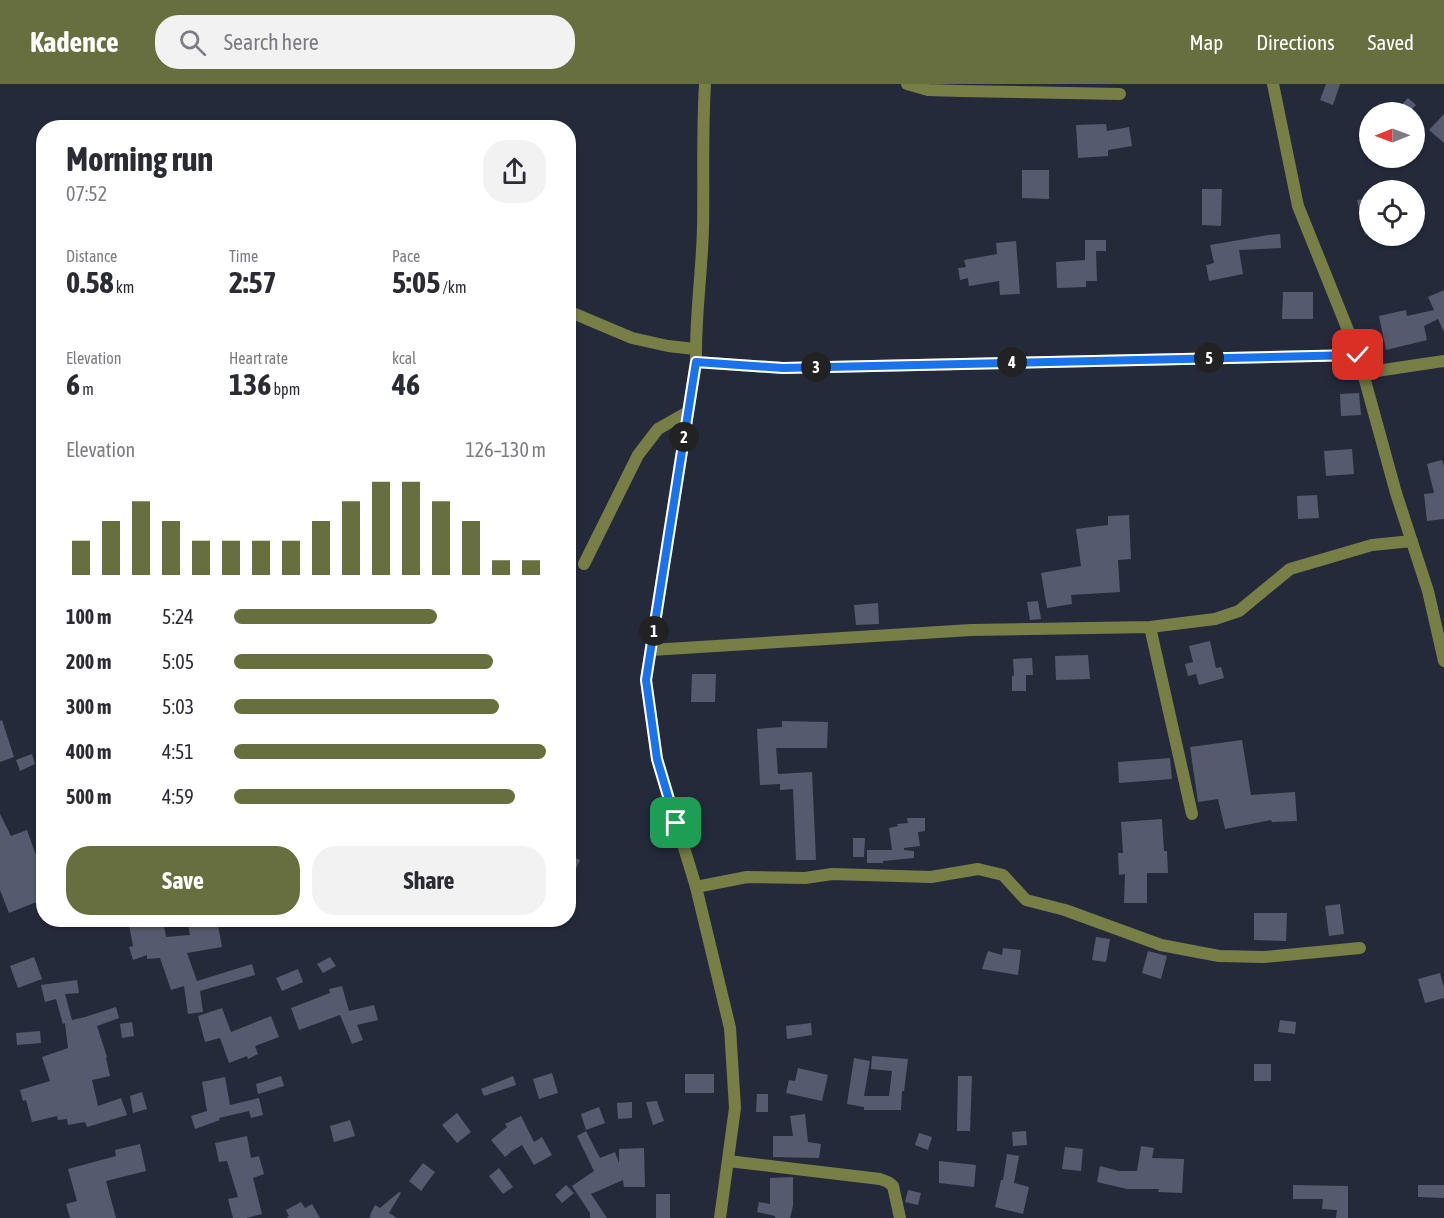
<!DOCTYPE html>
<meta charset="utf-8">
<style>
body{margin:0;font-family:"Asap Condensed",sans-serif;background:#f2f2f3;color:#2b2b33;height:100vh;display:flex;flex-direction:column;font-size:22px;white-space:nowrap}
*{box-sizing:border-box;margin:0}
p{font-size:20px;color:#7c7c81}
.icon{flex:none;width:33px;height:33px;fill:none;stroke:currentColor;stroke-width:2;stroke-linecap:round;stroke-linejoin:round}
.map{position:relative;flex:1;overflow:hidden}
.side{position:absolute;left:36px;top:36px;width:540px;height:807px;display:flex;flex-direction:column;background:#fff;border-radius:24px;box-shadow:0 2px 4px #0004}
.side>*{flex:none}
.needle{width:39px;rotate:269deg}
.buttons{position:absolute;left:1359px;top:18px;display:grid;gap:12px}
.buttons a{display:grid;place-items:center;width:66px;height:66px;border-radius:50%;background:#fff;box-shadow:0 2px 4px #0004;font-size:30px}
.pin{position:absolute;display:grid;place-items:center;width:51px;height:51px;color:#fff;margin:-26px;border-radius:12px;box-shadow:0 3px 9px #0006}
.km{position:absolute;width:30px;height:30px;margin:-15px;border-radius:50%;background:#222;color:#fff;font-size:16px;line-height:30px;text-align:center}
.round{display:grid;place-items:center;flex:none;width:63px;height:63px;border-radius:24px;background:#f2f2f3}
.head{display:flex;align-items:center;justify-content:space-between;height:102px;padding:0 30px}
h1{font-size:33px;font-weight:700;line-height:45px}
.metrics{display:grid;grid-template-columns:repeat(3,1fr);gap:9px;height:102px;padding:6px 30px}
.metrics div{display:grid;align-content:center}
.metrics b{font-size:30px;font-weight:700}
.metrics small{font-size:16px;font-weight:400}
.metrics p{font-size:16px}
.chart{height:168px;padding:12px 30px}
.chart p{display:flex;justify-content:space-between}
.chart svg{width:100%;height:108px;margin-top:6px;stroke:#686f3e;stroke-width:6}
.action{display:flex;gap:12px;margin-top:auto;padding:12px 30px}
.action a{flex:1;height:69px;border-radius:24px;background:#686f3e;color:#fff;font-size:24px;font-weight:700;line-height:69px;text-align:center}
.action a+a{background:#f2f2f3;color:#2b2b33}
ul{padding:0 30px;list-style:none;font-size:20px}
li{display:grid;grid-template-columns:96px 72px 1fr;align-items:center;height:45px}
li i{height:15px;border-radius:8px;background:#686f3e}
header{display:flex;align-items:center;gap:36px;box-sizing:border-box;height:84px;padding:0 30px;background:#686f3e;color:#fff}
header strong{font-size:28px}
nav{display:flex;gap:33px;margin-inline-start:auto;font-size:21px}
.search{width:420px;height:54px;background:#f2f2f3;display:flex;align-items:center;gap:15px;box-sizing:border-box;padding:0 21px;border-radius:24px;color:#7c7c81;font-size:22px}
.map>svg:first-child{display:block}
.building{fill:#545b6e}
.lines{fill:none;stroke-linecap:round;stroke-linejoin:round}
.street{stroke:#777f47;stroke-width:12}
.route-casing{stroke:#fff;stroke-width:12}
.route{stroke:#1a73e8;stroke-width:8}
</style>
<header>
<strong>Kadence</strong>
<div class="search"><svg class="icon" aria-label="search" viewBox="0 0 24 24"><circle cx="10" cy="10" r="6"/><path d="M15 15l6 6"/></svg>Search here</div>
<nav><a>Map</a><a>Directions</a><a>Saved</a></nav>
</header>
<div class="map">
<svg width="1444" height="1134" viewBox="0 0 1444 1134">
<rect width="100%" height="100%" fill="#252a3b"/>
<!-- building -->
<path class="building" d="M1326,0H1340L1333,21L1320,16Z
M1408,14L1416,21L1409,28H1395Z
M1444,30V59L1429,46Z
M1106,40L1107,47L1129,43L1132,62L1108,66V72L1078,74L1076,41Z
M1022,86H1049V115L1022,114Z
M1202,105H1222L1221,142L1202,141Z
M1370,114V150L1365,151L1357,116Z
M1280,150L1281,164L1239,166L1243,190L1209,197L1206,181L1214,179L1210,161L1268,151Z
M1085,156H1106V167H1096L1097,197H1086V203L1057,204L1056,178L1085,176Z
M1016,157L1020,210L1000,211L999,197L969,202L968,194L960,196L958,184L966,183L964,176L997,170L996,159Z
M1444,206V248L1438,235L1424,242L1427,256L1386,266L1379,232L1406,226L1407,232L1434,226L1428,213Z
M1283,208H1313V235H1282Z
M1359,309L1361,331L1341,332L1340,310Z
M1352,365L1354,390L1326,392L1324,367Z
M1442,376L1444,382V435L1427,437L1424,410L1434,409L1427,380Z
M1317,411L1319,434L1298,435L1297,412Z
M1129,431L1131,475L1118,476L1120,508L1071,511L1072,520L1047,524L1041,489L1081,482L1076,445L1108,441V432Z
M1038,517L1041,535L1030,536L1027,518Z
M878,519L879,540L856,541L854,521Z
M1210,557L1216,584L1221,583L1224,594L1199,601L1196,590L1188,592L1185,580L1193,578L1189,562Z
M1088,571L1090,595L1056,596L1055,572Z
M1032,574L1033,591H1026V607H1012V592H1014L1013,575Z
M692,590H716L715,618H691Z
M2,636L14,673L0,678V637Z
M782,637L828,638L827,664H776L778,690L812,688L816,776H796L793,705L780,706V700L760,701L757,645L782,643Z
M1242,656L1251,711L1295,708L1297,737L1272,738L1271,736L1225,745L1218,715L1198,718L1190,663Z
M32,670L35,680L20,687L16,676Z
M1170,674L1172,695L1119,699L1118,678Z
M0,730L11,752L27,746L37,774L44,796V815L9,829L0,806Z
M907,734H925V747L918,748L920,762L904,764V766L914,767V774L883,777V779H867V766H892L889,744L898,742L897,740L908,739Z
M1162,735L1164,767H1167L1168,789H1147V819H1124L1125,790L1119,791L1118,769H1123L1121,738Z
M853,754H865L864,773H853Z
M568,770L580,776L568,802Z
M1340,820L1344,850L1329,852L1325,822Z
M1254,829H1287L1286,857L1254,856Z
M128,836H163L166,853L190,851L188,841L217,836L222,863L187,869L197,897L252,880L255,891L200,907L203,928L188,930L184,902L171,906L160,874L147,875V871L133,876L129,863L133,862Z
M1096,853L1110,855L1106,878L1092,876Z
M1003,864L1021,866L1018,891L982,885L988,867L1002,871Z
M1148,867L1167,872L1161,895L1142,889Z
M34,873L42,895L18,904L10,882Z
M330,873L336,882L323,889L317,880Z
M298,885L303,898L282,907L276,894Z
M1440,889L1444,904V914L1425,919L1418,895Z
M77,896L79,909L65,910L72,936L85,933L116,923L119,934L97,942L107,973L106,974L110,992L92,996L98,1022L121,1014L127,1031L87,1043L85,1038L68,1041L67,1035L58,1036L57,1032L32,1038L26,1016L23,1017L20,1006L50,997L42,973L68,964L65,939L63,940L56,915L45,918L41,901Z
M342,902L349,927L374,921L378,936L357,941L363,956L352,960L340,931L299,946L291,924L330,909L329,905Z
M222,924L231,948L271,932L279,953L255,962L258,970L248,975L247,972L229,979L220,954L205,958L198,932Z
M1280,936L1296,938L1295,950L1278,948Z
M132,938L134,952L122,954L120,940Z
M811,939L812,951L787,955L786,942Z
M40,947L41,959L17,961L16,949Z
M872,972L908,975L904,1007H902L901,1026H864V1023L847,1020L854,974L870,977L864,1012H889L892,987L871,985Z
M1254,980H1271V997H1254Z
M798,984L828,991L822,1017L786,1009L789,996L795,997Z
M552,989L558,1009L539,1015L533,995Z
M685,990H714V1009H685Z
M281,992L284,1002L258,1010L256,1000Z
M513,992L516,1001L484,1012L481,1005Z
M958,992H972L970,1047H957Z
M225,993L230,1021L259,1014L263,1031L251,1034L249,1027L219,1034L220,1036L195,1045L191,1032L207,1027L202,998Z
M142,1008L147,1025L133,1029L130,1012Z
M757,1010H768V1028H756Z
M657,1017L664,1037L653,1041L646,1018Z
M632,1018V1034L618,1035L617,1019Z
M599,1023L605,1039L586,1046L581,1030Z
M457,1029L471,1048L457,1059L442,1041Z
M805,1030L808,1058L821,1060L819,1074L773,1073V1052H793L790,1032Z
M521,1032L534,1058L542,1053L552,1071L534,1081L522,1061L512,1067L505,1073L491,1056L507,1043L505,1040Z
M350,1036L355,1052L334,1058L330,1042Z
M586,1047L600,1074L615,1068L619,1079V1065L644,1064L645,1103H624L623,1096L591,1110L607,1134H590V1129L572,1102L594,1087L577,1052Z
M1026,1047L1027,1061L1013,1062L1012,1048Z
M919,1049L932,1053L928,1066L915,1061Z
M247,1052L251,1074L259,1072L264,1090L253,1094L262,1130L246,1134H233L228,1115L238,1113L227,1077L219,1078L215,1059Z
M140,1060L146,1087L106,1097L116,1134H70L66,1120L77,1117L68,1085L116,1072L115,1066Z
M1141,1062L1154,1064L1152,1074L1184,1075L1182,1109L1158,1108L1159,1105H1127L1097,1098L1100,1082L1119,1087H1137Z
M1065,1063L1083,1065L1081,1087L1062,1085Z
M1007,1070L1019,1072L1014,1099L1029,1103L1023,1130L995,1123L1001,1096H1003Z
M939,1077L976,1081L974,1103L939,1099Z
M423,1079L435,1088L421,1107L409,1097Z
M499,1084L513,1103L503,1110L489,1092Z
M793,1093V1122L790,1134H775V1132L757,1128L759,1118L770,1120V1094Z
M566,1101L574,1109L562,1119L555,1111Z
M1293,1101L1348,1102V1134H1336L1337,1126L1322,1125L1323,1115H1293Z
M1418,1101H1444V1114L1418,1113Z
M908,1106L921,1109L918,1121L905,1118Z
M399,1108L401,1109L389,1129L397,1134H369L371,1132L370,1131L375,1121L380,1124Z
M656,1110H670V1134H656Z
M301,1118L305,1124L312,1120L320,1134H286L289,1132L286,1126Z"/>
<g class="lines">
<!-- street -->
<path class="street" d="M705,0C702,48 704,96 703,144C702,188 695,233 696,278L646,596L657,675L696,803L730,944L735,1024L720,1134
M907,0L928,6L960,7L1120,10
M1273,0L1298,122L1358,271L1396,409L1428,507L1444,577
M568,227L632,254L668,262L695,265
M696,278L783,284L1358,271
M1363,289L1444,277
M584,480L638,371L658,345L688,328
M1150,543L1192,730
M651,566L971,546L1150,543L1215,535L1239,527L1290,485L1372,461L1412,457
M696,803L747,793L805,794L832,790L931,793L978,785L1003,791L1026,816L1065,826L1161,861L1219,872L1264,873L1360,864
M728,1077L880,1095L888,1098L893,1102L900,1134"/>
</g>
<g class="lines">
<defs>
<path id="route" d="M676,739L657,675L646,596L696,278L783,284L1358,271"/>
</defs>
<!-- route casing -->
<use href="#route" class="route-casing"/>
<!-- route -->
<use href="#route" class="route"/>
</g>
</svg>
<div class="buttons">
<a><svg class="needle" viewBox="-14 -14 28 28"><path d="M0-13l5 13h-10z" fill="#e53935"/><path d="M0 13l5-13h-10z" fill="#7c7c81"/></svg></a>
<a><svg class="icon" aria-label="locate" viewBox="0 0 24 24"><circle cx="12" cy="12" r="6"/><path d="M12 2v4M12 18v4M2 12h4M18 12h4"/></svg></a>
</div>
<div class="pin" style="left:676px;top:739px;background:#1e9e55"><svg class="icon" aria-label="arrive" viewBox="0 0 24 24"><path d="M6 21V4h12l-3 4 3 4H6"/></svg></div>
<div class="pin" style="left:1358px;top:271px;background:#d93025"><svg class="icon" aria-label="check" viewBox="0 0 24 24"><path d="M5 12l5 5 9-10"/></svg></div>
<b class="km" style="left:654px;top:547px">1</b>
<b class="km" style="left:684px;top:353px">2</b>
<b class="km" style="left:816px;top:283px">3</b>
<b class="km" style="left:1012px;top:278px">4</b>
<b class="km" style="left:1209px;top:274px">5</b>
<section class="side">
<div class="head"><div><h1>Morning run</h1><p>07:52</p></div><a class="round"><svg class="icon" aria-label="share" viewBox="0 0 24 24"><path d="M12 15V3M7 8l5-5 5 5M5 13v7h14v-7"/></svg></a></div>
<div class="metrics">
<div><p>Distance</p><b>0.58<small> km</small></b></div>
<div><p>Time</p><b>2:57</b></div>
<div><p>Pace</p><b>5:05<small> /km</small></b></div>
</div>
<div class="metrics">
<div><p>Elevation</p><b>6<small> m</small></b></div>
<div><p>Heart rate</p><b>136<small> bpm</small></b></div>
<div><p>kcal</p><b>46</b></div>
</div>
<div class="chart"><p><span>Elevation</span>126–130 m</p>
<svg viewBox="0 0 160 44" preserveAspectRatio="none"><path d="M5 44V30M15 44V22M25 44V14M35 44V22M45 44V30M55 44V30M65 44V30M75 44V30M85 44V22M95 44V14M105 44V6M115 44V6M125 44V14M135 44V22M145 44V38M155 44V38"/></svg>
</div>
<ul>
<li><b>100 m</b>5:24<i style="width:65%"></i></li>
<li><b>200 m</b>5:05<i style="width:83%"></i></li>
<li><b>300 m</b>5:03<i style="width:85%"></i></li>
<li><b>400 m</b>4:51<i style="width:100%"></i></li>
<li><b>500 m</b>4:59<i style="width:90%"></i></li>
</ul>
<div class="action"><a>Save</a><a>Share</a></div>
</section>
</div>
